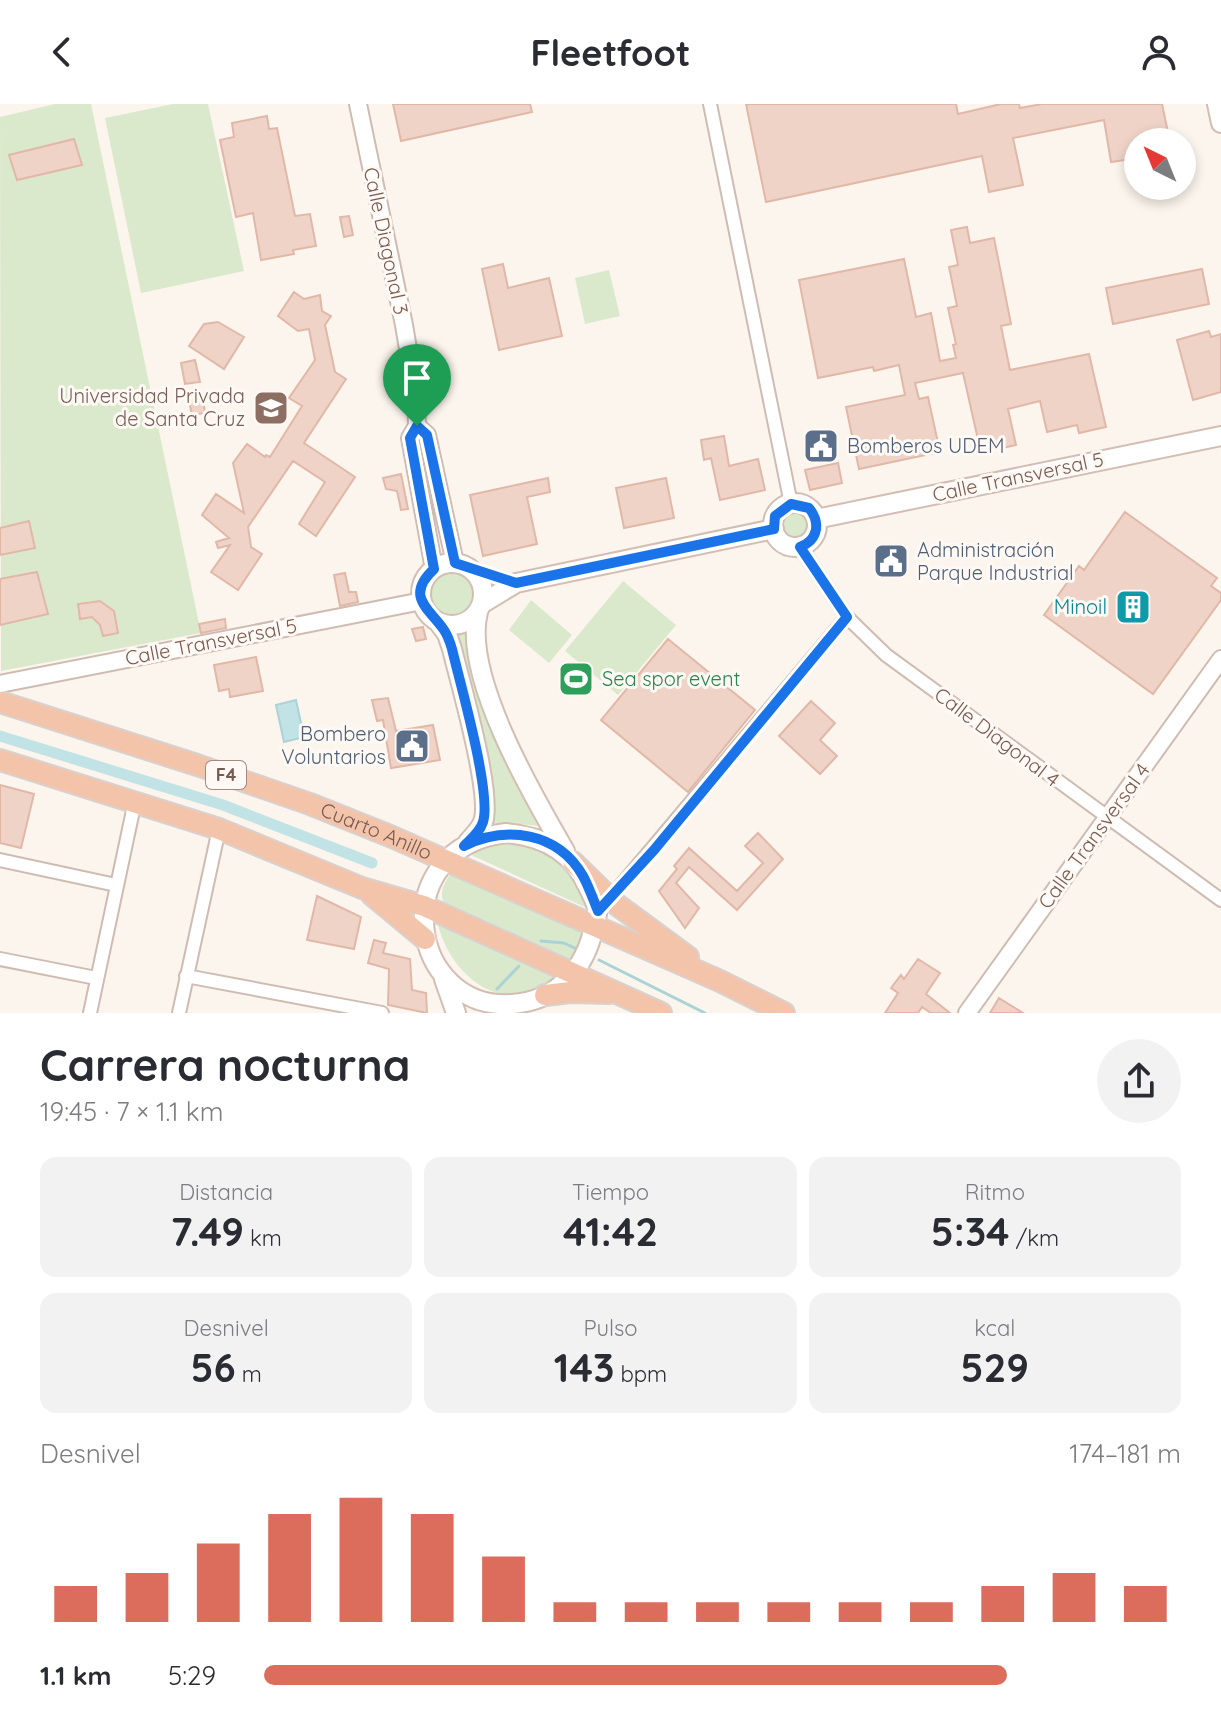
<!DOCTYPE html>
<html lang="es">
<meta charset="utf-8">
<style>
body{margin:0;font-family:Quicksand,sans-serif;background:#f2f2f3;color:#2b2b33;height:100vh;display:flex;flex-direction:column;font-size:30px;white-space:nowrap}
*{box-sizing:border-box;margin:0}
p{font-size:26px;color:#7c7c81}
.icon{flex:none;width:44px;height:44px;fill:none;stroke:currentColor;stroke-width:2;stroke-linecap:round;stroke-linejoin:round}
.map{position:relative;height:909px;overflow:hidden}
.details{display:flex;flex-direction:column;background:#fff;flex:1}
.details>*{flex:none}
.needle{width:52px;rotate:317deg}
.buttons{position:absolute;left:1124px;top:24px;display:grid;gap:16px}
.buttons a{display:grid;place-items:center;width:72px;height:72px;border-radius:50%;background:#fff;box-shadow:0 4px 12px #0003;font-size:40px}
.pin{position:absolute;display:grid;place-items:center;width:68px;height:68px;color:#fff;margin:-82px -34px;border-radius:50% 50% 50% 0;rotate:-45deg;box-shadow:0 0 8px #0007}
.pin .icon{rotate:45deg}
.round{display:grid;place-items:center;flex:none;width:84px;height:84px;border-radius:42px;background:#f2f2f3}
.overview{display:flex;align-items:center;justify-content:space-between;height:136px;padding:0 40px}
h1{font-size:44px;font-weight:700;line-height:60px}
.metrics{display:grid;grid-template-columns:repeat(3,1fr);gap:12px;height:136px;padding:8px 40px}
.metrics div{display:grid;align-content:center;border-radius:16px;background:#f2f2f3;text-align:center}
.metrics b{font-size:40px;font-weight:700}
.metrics small{font-size:22px;font-weight:400}
.metrics p{font-size:22px}
.chart{height:224px;padding:16px 40px}
.chart p{display:flex;justify-content:space-between}
.chart svg{width:100%;height:144px;margin-top:8px;stroke:#dc6d5c;stroke-width:6}
ul{padding:0 40px;list-style:none;font-size:26px}
li{display:grid;grid-template-columns:128px 96px 1fr;align-items:center;height:60px}
li i{height:20px;border-radius:10px;background:#dc6d5c}
header{display:flex;justify-content:space-between;align-items:center;height:104px;padding:0 40px;background:#fff;font-size:36px;font-weight:700}
.map>svg:first-child{display:block}
.green{fill:#dae9cc}
.water{fill:#c2e3e5;stroke:#a9d3d6;stroke-width:2}
.lines{fill:none;stroke-linecap:round;stroke-linejoin:round}
.stream{stroke:#a9d3d6;stroke-width:3}
.canal{stroke:#c2e3e5;stroke-width:11}
.building{fill:#efd3c7;stroke:#e1b8a8;stroke-width:2}
.minor-casing{stroke:#cebcb2;stroke-width:16}
.tertiary-casing{stroke:#cebcb2;stroke-width:20}
.secondary-casing{stroke:#d3beb3;stroke-width:22}
.trunk-casing{stroke:#d9d1ce;stroke-width:24}
.minor{stroke:#fff;stroke-width:12}
.tertiary{stroke:#fff;stroke-width:16}
.secondary{stroke:#fff;stroke-width:18}
.trunk{stroke:#f3c4aa;stroke-width:20}
.route-casing{stroke:#fff;stroke-width:16}
.route{stroke:#1a73e8;stroke-width:10}
.labels{text-anchor:middle;stroke-width:6;stroke-linejoin:round;paint-order:stroke}
.shield{fill:#fef9f4;stroke:#a08a81;stroke-width:2}
.shield-label{font-size:18px;font-weight:bold;fill:#775a50}
.street-label{font-size:20px;fill:#775a50;stroke:#fef9f4}
.education-label{font-size:20px;fill:#785e54;stroke:#fef9f4;text-anchor:end}
.service-label{font-size:20px;fill:#4e5e75;stroke:#fef9f4;text-anchor:start}
.culture-label{font-size:20px;fill:#0d838f;stroke:#fef9f4;text-anchor:end}
.leisure-label{font-size:20px;fill:#27864d;stroke:#fef9f4;text-anchor:start}
</style>
<header><svg class="icon" aria-label="back" viewBox="0 0 24 24"><path d="M15 5l-7 7 7 7"/></svg>Fleetfoot<svg class="icon" aria-label="person" viewBox="0 0 24 24"><circle cx="12" cy="8" r="4"/><path d="M4 21q1-7 8-7t8 7"/></svg></header>
<div class="map">
<svg width="1221" height="909" viewBox="0 0 1221 909">
<rect width="100%" height="100%" fill="#fcf5ed"/>
<!-- green -->
<path class="green" d="M55,0H91L201,529L1,567L0,13Z
M173,0H208L244,167L141,189L105,14Z
M609,166L620,212L585,220L575,174Z
M778 422a16 16 0 1 1 32 0a16 16 0 1 1-32 0Z
M429 490a23 23 0 1 1 46 0a23 23 0 1 1-46 0Z
M623,477L676,521L618,591L565,547Z
M531,496L572,531L549,559L509,526Z
M466,527L472,557L545,723L521,720L489,722L453,528Z
M520,737L567,757L589,805L469,750L505,738Z
M451,769L585,828L576,853L566,859L444,800C439,788 444,779 451,769Z
M437,817L563,871C556,875 549,881 542,884C491,909 447,863 437,817Z"/>
<!-- water -->
<path class="water" d="M296,596L304,633L284,638L276,601Z"/>
<g class="lines">
<!-- stream -->
<path class="stream" d="M541,837L564,839L579,846
M599,856L705,909
M497,885L519,862"/>
<!-- canal -->
<path class="canal" d="M0,632L223,701L372,759"/>
</g>
<!-- building -->
<path class="building" d="M393,0H530L532,8L401,37Z
M746,0H956L958,10L1001,0H1019L1020,4L1042,0H1162L1170,38H1138V54L1111,58L1104,16L1013,34L1023,81L989,88L982,52L766,98Z
M267,12L269,25L277,24L295,112L310,110L316,142L293,146L294,150L261,156L253,109L236,113L220,36L234,33L232,19Z
M74,35L82,61L17,76L9,51Z
M349,112L353,131L344,133L340,113Z
M967,123L970,139L994,134L1011,220L1001,222L1010,266L1089,250L1106,323L1079,329L1077,321L1047,328L1040,297L1008,305L1016,341L981,349L963,269L915,279L919,295L928,293L940,348L859,365L846,303L905,291L899,261L874,267L873,263L818,274L799,176L904,155L916,213L931,209L940,257L956,254L953,241L956,240L948,204L957,202L949,163L958,161L951,126Z
M503,160L508,184L549,174L562,232L499,246L482,165Z
M1202,165L1209,200L1113,220L1106,184Z
M294,188L304,195L320,191L322,207L331,212L325,221L335,268L346,275L304,339L355,373L316,432L299,420L325,378L293,357L248,423L251,443L262,450L238,486L211,468L230,441L218,444L216,438L229,434L202,411L216,390L244,409L233,359L247,340L265,353L266,351L270,353L302,302L289,294L315,256L309,225L298,227L278,212Z
M218,218L244,233L224,265L189,242L204,220Z
M1209,227L1211,233L1221,230V288L1193,296L1177,236Z
M195,256L200,278L185,280L181,259Z
M203,294L205,309L192,311L189,297Z
M724,332L729,362L758,355L765,386L720,396L711,354L704,356L701,336Z
M838,359L842,379L810,386L805,366Z
M401,370L408,405L401,406L397,387L386,385L383,374Z
M548,374L550,388L527,393L537,440L483,452L470,391Z
M666,374L674,414L624,424L616,384Z
M1125,408L1217,474L1211,482L1221,489V496L1153,590L1044,511L1079,462L1084,466Z
M29,417L35,444L0,451V424Z
M37,468L48,510L0,521V475Z
M345,469L349,488H356L358,498L340,502L334,471Z
M100,497L114,507L118,529L103,532L100,521L92,513L80,515L78,500Z
M225,515L226,524L201,529L199,520Z
M423,523L426,535L416,537L412,525Z
M668,535L755,606L688,688L601,616Z
M256,553L263,587L230,593L229,585L219,587L214,561Z
M388,594L396,627L433,621L440,656L391,664L383,616L377,617L372,596Z
M811,597L835,619L820,636L837,652L820,670L779,632Z
M0,681L34,690L21,744L0,739Z
M758,729L783,755L737,806L689,763L676,779L699,804L685,824L659,787L677,765L674,762L689,744L737,787L763,759L745,742Z
M317,792L361,813L354,845L307,836Z
M374,836L386,839L383,849L410,855L412,886L426,889L427,909L388,901L389,865L368,859Z
M918,855L940,869L926,890L950,909H931L922,903L918,909H885L898,889L891,884L901,871L904,875Z
M999,894L1023,909H990Z"/>
<g class="lines">
<defs>
<path id="minor" d="M710,0L791,400
M800,443L847,513L886,551L1221,796
M0,756L116,781
M607,798L847,513
M0,855L96,874
M186,872L382,909
M90,909L135,697
M179,909L219,725"/>
<path id="tertiary" d="M358,0L404,221L416,293L417,322L410,334L434,465
M417,322L427,331L455,459
M0,580L422,497
M967,909L1221,555"/>
<path id="secondary" d="M1217,0L1221,19
M773 421a22 22 0 1 1 44 0a22 22 0 1 1-44 0Z
M816,415L1221,332
M421 490a31 31 0 1 1 62 0a31 31 0 1 1-62 0Z
M483,499L516,479L774,425
M478,508C462,571 533,692 565,747
M438,518L447,530L452,545C460,578 493,691 483,718C480,726 473,732 468,738
M506,729C543,732 573,748 588,783C591,789 596,798 597,805C598,811 595,818 594,823C585,865 557,897 512,900C408,907 384,744 506,729Z
M444,875L456,909"/>
<g id="trunk">
<path id="s1" d="M0,598L197,661L310,700L390,732L720,877L784,909"/>
<path d="M0,656L219,725L362,784L424,802L661,909"/>
<path d="M573,758L616,800L688,853"/>
<path d="M372,791L425,835"/>
<path d="M545,891L571,888L609,889"/>
</g>
</defs>
<!-- minor casing -->
<use href="#minor" class="minor-casing"/>
<!-- tertiary casing -->
<use href="#tertiary" class="tertiary-casing"/>
<!-- secondary casing -->
<use href="#secondary" class="secondary-casing"/>
<!-- trunk casing -->
<use href="#trunk" class="trunk-casing"/>
<!-- minor -->
<use href="#minor" class="minor"/>
<!-- tertiary -->
<use href="#tertiary" class="tertiary"/>
<!-- secondary -->
<use href="#secondary" class="secondary"/>
<!-- trunk -->
<use href="#trunk" class="trunk"/>
</g>
<g class="lines">
<defs>
<path id="route" d="M417,322L427,331L455,459L516,479L774,425L775,412L791,400L809,404C821,419 818,436 800,443L847,513L654,746L598,807C593,795 589,783 583,772C558,728 506,721 464,742C471,735 480,728 483,718C492,690 460,579 452,545C450,538 448,532 444,526C430,505 404,493 434,465L410,334Z"/>
</defs>
<!-- route casing -->
<use href="#route" class="route-casing"/>
<!-- route -->
<use href="#route" class="route"/>
</g>
<!-- icons -->
<defs>
<symbol id="university-square" viewBox="-11 -11 22 22"><rect x="-9" y="-9" width="18" height="18" rx="4" fill="#8d6e63" stroke="#fef9f4"/><path d="M0-5L7-2L0 1L-7-2ZM-4 1L0 2.5L4 1V4Q0 6-4 4Z" fill="#fff"/></symbol>
<symbol id="civic-square" viewBox="-11 -11 22 22"><rect x="-9" y="-9" width="18" height="18" rx="4" fill="#5c6f8a" stroke="#fef9f4"/><path d="M-.6-6.5H3V-4.5H.6V-3L4-1V1h2V6H-6V1h2V-1L-.6-3ZM-1.2 2.5V6h2.4V2.5Z" fill="#fff"/></symbol>
<symbol id="building-square" viewBox="-11 -11 22 22"><rect x="-9" y="-9" width="18" height="18" rx="4" fill="#0f9aa8" stroke="#fef9f4"/><path d="M-4-6H4V6H1V3H-1V6H-4ZM-2.5-4.3h1.7v1.8h-1.7ZM.8-4.3h1.7v1.8H.8ZM-2.5-1h1.7V.8h-1.7ZM.8-1h1.7V.8H.8Z" fill="#fff"/></symbol>
<symbol id="stadium-square" viewBox="-11 -11 22 22"><rect x="-9" y="-9" width="18" height="18" rx="4" fill="#2e9e5b" stroke="#fef9f4"/><path d="M0-5a6.5 5 0 1 0 0 10a6.5 5 0 1 0 0-10ZM-3.5-1.8h7v3.6h-7Z" fill="#fff"/></symbol>
</defs>
<g fill-rule="evenodd">
<use href="#university-square" x="251" y="284" width="40" height="40"/>
<use href="#civic-square" x="801" y="322" width="40" height="40"/>
<use href="#civic-square" x="871" y="437" width="40" height="40"/>
<use href="#building-square" x="1113" y="483" width="40" height="40"/>
<use href="#stadium-square" x="556" y="555" width="40" height="40"/>
<use href="#civic-square" x="392" y="622" width="40" height="40"/>
</g>
<g class="labels">
<!-- shield labels -->
<rect class="shield" x="206" y="657" width="40" height="28" rx="6"/>
<g class="shield-label">
<text x="226" y="677">F4</text>
</g>
<!-- street labels -->
<g class="street-label">
<text transform="translate(386 137) rotate(78)" y="7">Calle Diagonal 3</text>
<text transform="translate(1018 373) rotate(-12)" y="7">Calle Transversal 5</text>
<text transform="translate(211 538) rotate(-11)" y="7">Calle Transversal 5</text>
<text transform="translate(997 633) rotate(37)" y="7">Calle Diagonal 4</text>
<text dy="7" stroke="none"><textPath href="#s1" startOffset="398">Cuarto Anillo</textPath></text>
<text transform="translate(1094 732) rotate(-54)" y="7">Calle Transversal 4</text>
</g>
<!-- education labels -->
<g class="education-label">
<text x="245" y="299">Universidad Privada<tspan x="245" dy="23">de Santa Cruz</tspan></text>
</g>
<!-- service labels -->
<g class="service-label">
<text x="847" y="349">Bomberos UDEM</text>
<text x="917" y="453">Administración<tspan x="917" dy="23">Parque Industrial</tspan></text>
<text x="386" y="637" text-anchor="end">Bombero<tspan x="386" dy="23">Voluntarios</tspan></text>
</g>
<!-- culture labels -->
<g class="culture-label">
<text x="1107" y="510">Minoil</text>
</g>
<!-- leisure labels -->
<g class="leisure-label">
<text x="602" y="582">Sea spor event</text>
</g>
</g>
</svg>
<div class="buttons">
<a><svg class="needle" viewBox="-14 -14 28 28"><path d="M0-13l5 13h-10z" fill="#e53935"/><path d="M0 13l5-13h-10z" fill="#7c7c81"/></svg></a>
</div>
<div class="pin" style="left:417px;top:322px;background:#1e9e55"><svg class="icon" aria-label="arrive" viewBox="0 0 24 24"><path d="M6 21V4h12l-3 4 3 4H6"/></svg></div>
</div>
<section class="details">
<div class="overview"><div><h1>Carrera nocturna</h1><p>19:45 · 7 × 1.1 km</p></div><a class="round"><svg class="icon" aria-label="share" viewBox="0 0 24 24"><path d="M12 15V3M7 8l5-5 5 5M5 13v7h14v-7"/></svg></a></div>
<div class="metrics">
<div><p>Distancia</p><b>7.49<small> km</small></b></div>
<div><p>Tiempo</p><b>41:42</b></div>
<div><p>Ritmo</p><b>5:34<small> /km</small></b></div>
</div>
<div class="metrics">
<div><p>Desnivel</p><b>56<small> m</small></b></div>
<div><p>Pulso</p><b>143<small> bpm</small></b></div>
<div><p>kcal</p><b>529</b></div>
</div>
<div class="chart"><p><span>Desnivel</span>174–181 m</p>
<svg viewBox="0 0 160 44" preserveAspectRatio="none"><path d="M5 44V33M15 44V29M25 44V20M35 44V11M45 44V6M55 44V11M65 44V24M75 44V38M85 44V38M95 44V38M105 44V38M115 44V38M125 44V38M135 44V33M145 44V29M155 44V33"/></svg>
</div>
<ul>
<li><b>1.1 km</b>5:29<i style="width:81%"></i></li>
</ul>
</section>
